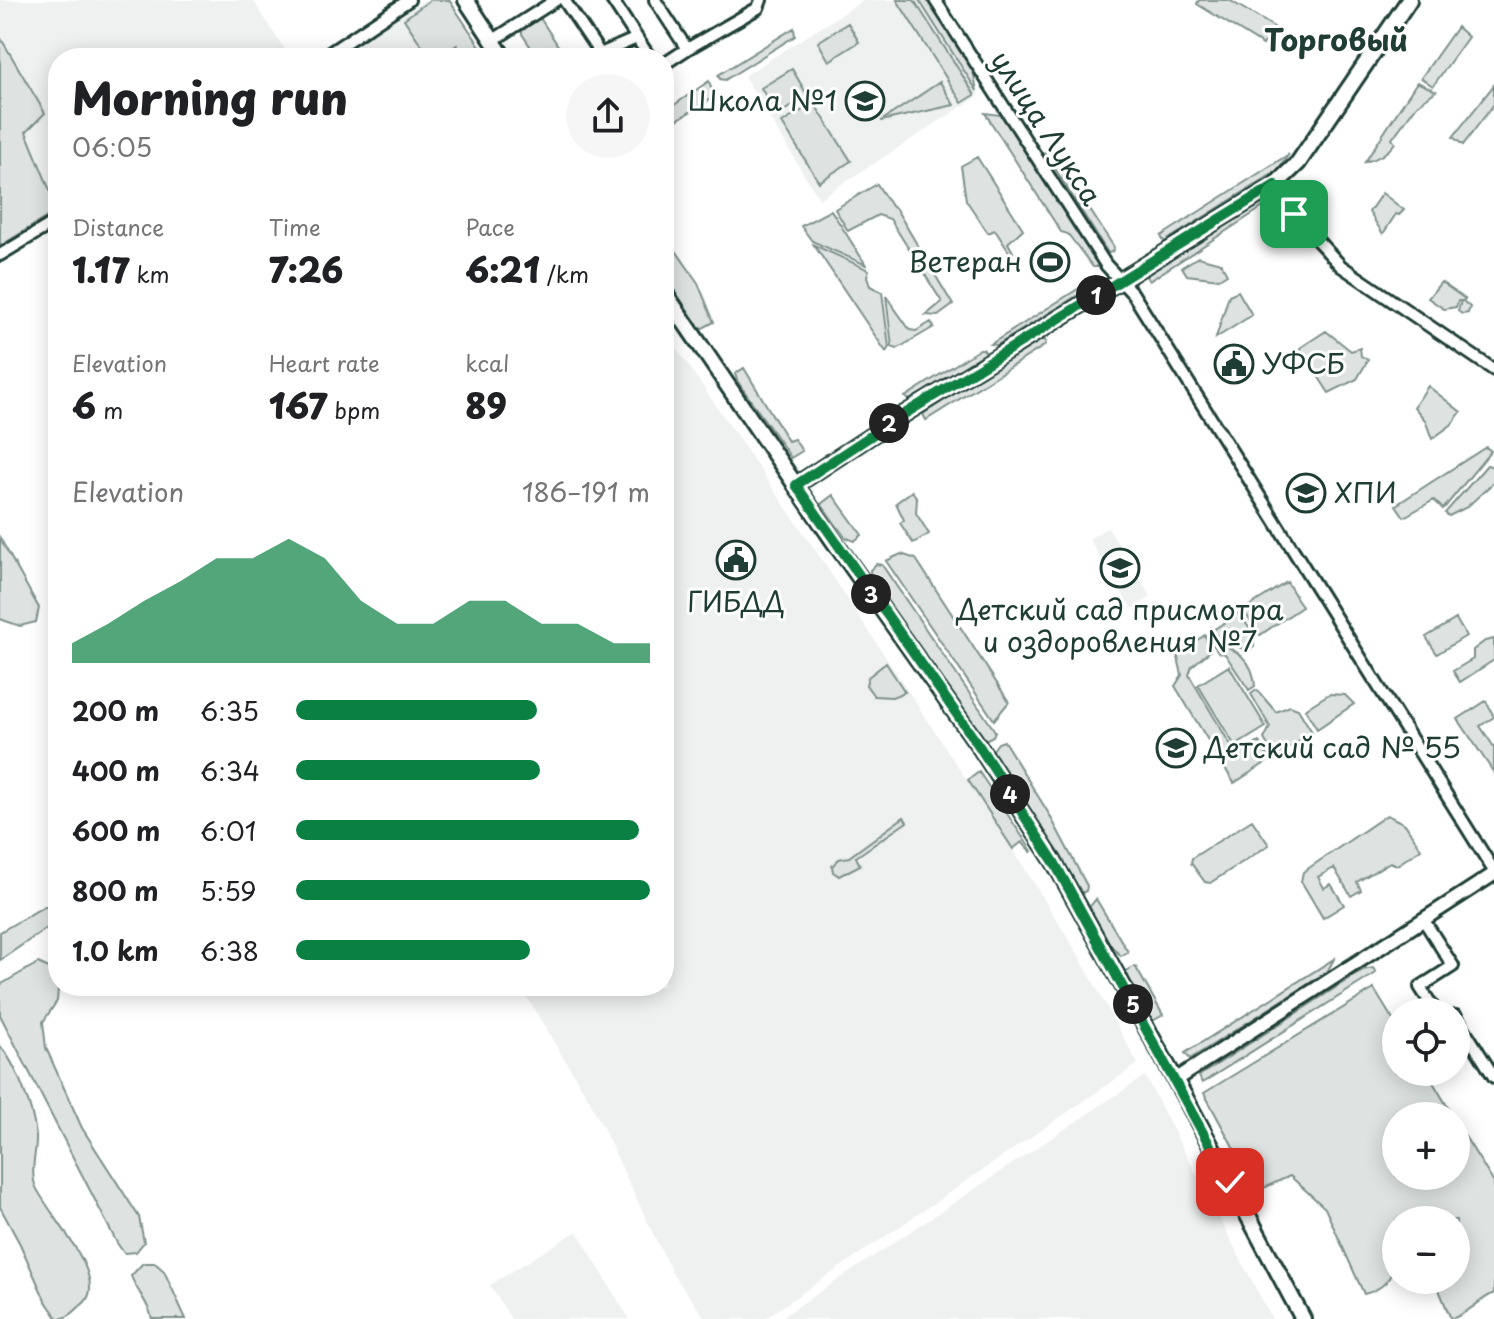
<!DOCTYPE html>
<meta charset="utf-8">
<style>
body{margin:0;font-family:"Playpen Sans",sans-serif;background:#f6f6f6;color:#202124;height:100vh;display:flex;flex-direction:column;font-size:30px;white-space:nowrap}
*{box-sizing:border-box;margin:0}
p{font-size:26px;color:#757577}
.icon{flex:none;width:44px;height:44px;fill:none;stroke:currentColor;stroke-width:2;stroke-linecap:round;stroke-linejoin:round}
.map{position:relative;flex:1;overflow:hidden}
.side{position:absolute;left:48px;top:48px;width:626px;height:948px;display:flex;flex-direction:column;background:#fff;border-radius:32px;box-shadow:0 4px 20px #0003}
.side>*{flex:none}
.buttons{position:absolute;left:1382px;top:998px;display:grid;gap:16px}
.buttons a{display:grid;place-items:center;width:88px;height:88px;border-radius:50%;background:#fff;box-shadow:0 4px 20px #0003;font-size:40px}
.pin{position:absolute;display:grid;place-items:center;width:68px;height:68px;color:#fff;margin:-34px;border-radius:16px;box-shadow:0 4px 12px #0006}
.km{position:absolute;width:40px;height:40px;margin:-20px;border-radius:50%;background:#222;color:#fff;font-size:22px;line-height:40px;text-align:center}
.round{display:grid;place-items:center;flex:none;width:84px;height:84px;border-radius:42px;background:#f6f6f6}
.summary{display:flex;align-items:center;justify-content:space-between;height:136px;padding:0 24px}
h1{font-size:44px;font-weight:800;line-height:60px}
.figures{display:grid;grid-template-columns:repeat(3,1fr);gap:12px;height:136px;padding:8px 24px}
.figures div{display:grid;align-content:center}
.figures b{font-size:34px;font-weight:800}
.figures small{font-size:22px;font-weight:400}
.figures p{font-size:22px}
.chart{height:224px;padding:16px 24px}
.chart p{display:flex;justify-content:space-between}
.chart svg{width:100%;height:144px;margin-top:8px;fill:#0b8043;opacity:.7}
ul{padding:0 24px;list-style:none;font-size:26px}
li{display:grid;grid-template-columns:128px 96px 1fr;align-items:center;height:60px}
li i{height:20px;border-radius:10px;background:#0b8043}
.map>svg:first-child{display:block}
.built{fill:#eef1f0}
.green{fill:#dee3e2;stroke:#7e908b;stroke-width:2}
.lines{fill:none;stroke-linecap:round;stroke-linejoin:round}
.minor-casing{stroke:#1f3d34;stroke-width:16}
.tertiary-casing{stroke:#1f3d34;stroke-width:18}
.secondary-casing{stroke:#1f3d34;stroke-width:20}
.minor{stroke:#fff;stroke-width:10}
.tertiary{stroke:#fff;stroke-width:12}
.secondary{stroke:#fff;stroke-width:14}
.route-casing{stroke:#fff;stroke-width:16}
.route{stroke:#0b8043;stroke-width:10}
.labels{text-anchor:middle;stroke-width:6;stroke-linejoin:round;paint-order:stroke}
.poi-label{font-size:28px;fill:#1f3d34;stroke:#fff;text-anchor:start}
.street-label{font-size:28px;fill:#1f3d34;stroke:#fff}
.neighbourhood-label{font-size:30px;font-weight:bold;fill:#1f3d34;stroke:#fff}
</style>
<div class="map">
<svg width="1494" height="1319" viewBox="0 0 1494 1319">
<rect width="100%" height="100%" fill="#fff"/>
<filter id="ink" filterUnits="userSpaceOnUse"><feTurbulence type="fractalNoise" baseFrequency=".0125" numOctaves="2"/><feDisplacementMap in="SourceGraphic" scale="16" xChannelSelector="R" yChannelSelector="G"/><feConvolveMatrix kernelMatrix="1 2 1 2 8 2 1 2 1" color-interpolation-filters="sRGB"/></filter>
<g filter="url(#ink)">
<!-- built -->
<path class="built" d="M0,0H253L290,58H58V210L26,132L44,113L0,37Z
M425,0H438L477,58H332Z
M864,0H919L980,95L819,199L744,76Z
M664,330L820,557L1020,861L1078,954L1138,1064L764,1319H706L672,1273L590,1101L520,986H664Z
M1108,527L1151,597L1132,609L1089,539Z
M1145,1076L1272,1319H779Z
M577,1231L629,1319H511L490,1285Z"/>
<!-- green -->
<path class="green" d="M430,0H449L488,58H465L457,45L438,58H430L404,19Z
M897,0H914L975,95L962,103Z
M919,0H927L973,70L977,91Z
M1199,0H1229L1274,27L1263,45L1197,4Z
M540,18L566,58H538L522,34V31Z
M848,23L859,42L829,61L818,42Z
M1457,27L1468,37L1433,86L1421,78Z
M794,28L795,36L725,80L720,79L718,75Z
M0,37L45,113L26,132L58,210L0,246Z
M792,69L808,96L777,115L761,88Z
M709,81L714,97L664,128V112Z
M940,82L954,105L881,121Z
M1417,82L1436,91L1417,105L1392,139L1395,143C1387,154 1378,159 1365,162Z
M1494,85V104L1463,145L1453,137Z
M814,103L851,161L819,182L782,123Z
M1005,112L1099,262L1097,267H1093L1068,234L1061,232L985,113L1000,115Z
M1047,148H1050L1114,247L1112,252L1108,253L1045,153Z
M1289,154L1277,171L1164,242L1161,236Z
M977,157L1023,229L1008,243L1013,252L1011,255L995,230L988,233L966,200L961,166Z
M877,184L891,206L896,209L953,305L938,316L926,315L942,302L890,219L878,215L848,231L835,209Z
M1382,193L1404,210L1399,215L1396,214L1383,234L1369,212Z
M1271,195L1274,200L1149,281L1146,276Z
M831,210L866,265L812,241L801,226Z
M664,233L698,283L714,322L703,328L699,327L664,275Z
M814,245L869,270L867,276L870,286L882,292L889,347L886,352Z
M1198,257L1221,263L1227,274L1219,279L1187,275L1182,267Z
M1097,281L1099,282L997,345L991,344L1089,282Z
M1441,282L1465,299L1463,301L1470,307L1468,313L1462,314L1458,311L1461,301H1458L1456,307L1444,309L1428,298Z
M1238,291L1252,315L1216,338L1229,295Z
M886,296L910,330L916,331L931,322L934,327L897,349L892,347Z
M1326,331L1351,351L1360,348L1361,356L1368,360L1357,379L1329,393L1316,373L1312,372V366L1300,348Z
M1040,339H1044L1046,342L1044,346L926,420L923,414Z
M980,349H983L986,353L984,356L910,400L905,397Z
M744,368L788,441L794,439L802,451L791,458L738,382L735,374Z
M1428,386L1461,412L1451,425L1432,439L1425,420L1414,407Z
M1486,447L1491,451L1445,507L1443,509L1434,500L1404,517L1396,505Z
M1487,465L1494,467V482L1467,507L1449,516L1445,513Z
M912,491L917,498L916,513L929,534L913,543L900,523L904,520L896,503Z
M833,495L862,535L854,541L845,537L821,504Z
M0,538L39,608L36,622L20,626L0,619Z
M901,554L916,559L1009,702L994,720L886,561Z
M876,564L882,565L995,731L993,736L987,739L980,738L871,578L870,570Z
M1287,582L1302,607L1260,635L1243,610Z
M1239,613L1254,635V647L1247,651L1210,632Z
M1456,619L1466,636L1437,654L1426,637Z
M1205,635L1210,651L1192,666L1189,675L1233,749L1243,751L1259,742L1270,760L1234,783L1175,686L1182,675L1177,653Z
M1209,638C1233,649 1253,656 1255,686L1249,690L1225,654L1218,652Z
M1494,639V660L1460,682L1453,671L1473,659V650L1485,641Z
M886,663L905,692L892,697L874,696L866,685L868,677Z
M1229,666L1266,727L1235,746L1198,685Z
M1257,690L1276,712L1290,706L1298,709L1312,732L1275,757L1264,739L1270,727L1251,694Z
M1329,694L1345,695L1354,704L1317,729L1305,709Z
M1486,701L1494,717L1480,726L1494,747V773L1458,719Z
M1004,741L1049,814L1087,886L1086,891L1081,893L1077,889L993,756V750L998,743Z
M979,772L1032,851L1031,852L1022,842L1013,849L968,780Z
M1387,815L1405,824L1421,849L1397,865L1390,862L1357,882L1361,890L1351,896L1334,868L1318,877L1324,888L1331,884L1344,905L1323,918L1301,881L1303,872Z
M904,817L907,822L856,857L860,865L839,876L833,872L832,866L839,859L849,857Z
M1252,820L1269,845L1210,883L1205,882L1191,863L1192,858Z
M1096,899L1128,952L1121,956L1107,942L1088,909Z
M45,906L55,911L53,924L0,960V932Z
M1334,959L1327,972L1190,1059L1185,1053Z
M38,963L49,968L58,989L57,1001L43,1022L46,1048L82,1128L139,1217L144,1242L136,1252L124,1253L117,1243L0,1015V985Z
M1135,966L1163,1015L1151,1022L1136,996L1126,971Z
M1373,968L1376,973L1202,1083L1199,1076L1363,970Z
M1374,989L1396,1025V1072H1427L1453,1116H1396V1176H1456V1122L1494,1183V1293C1477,1301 1468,1314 1451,1319L1435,1280H1456V1220H1396C1396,1251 1402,1285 1364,1294L1325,1208L1290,1176L1257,1191L1204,1093Z
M0,1046C16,1063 34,1112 36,1136C37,1152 30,1169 35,1185C45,1210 104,1271 87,1299C85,1303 81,1305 78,1308C72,1314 67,1318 58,1319L45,1300L20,1244L0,1207Z
M143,1263H155L164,1271L186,1319H152C149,1303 137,1292 131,1276Z"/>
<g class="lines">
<defs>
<path id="minor" d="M564,0L603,58
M612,0L650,58
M655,0L687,49L664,64
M935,0L1106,265L1133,294L1494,871
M492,41L556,0
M687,49L758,8L761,0
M600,54L637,38
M322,58L409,0
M1275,185L1303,225L1341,266L1494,370
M0,255L58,220
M1423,919L1453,966L1420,987L1436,1012
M1456,1016L1494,1077"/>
<path id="tertiary" d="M1175,1080L1494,874"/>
<path id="secondary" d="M466,0L504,58
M664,292L833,540L979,746L1054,862L1187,1101L1303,1319
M796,485L898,418L1275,185L1298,163L1409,0"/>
</defs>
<!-- minor casing -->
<use href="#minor" class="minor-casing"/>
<!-- tertiary casing -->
<use href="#tertiary" class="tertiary-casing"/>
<!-- secondary casing -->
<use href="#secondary" class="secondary-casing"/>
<!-- minor -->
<use href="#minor" class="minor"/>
<!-- tertiary -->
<use href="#tertiary" class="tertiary"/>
<!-- secondary -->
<use href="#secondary" class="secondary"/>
</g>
</g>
<g class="lines" filter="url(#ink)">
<defs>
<path id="route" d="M1230,1182L1054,862L979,746L796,485L898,418L1275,185L1294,214"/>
</defs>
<!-- route casing -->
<use href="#route" class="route-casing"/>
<!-- route -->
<use href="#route" class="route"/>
</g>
<!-- icons -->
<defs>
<symbol id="school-ring" viewBox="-11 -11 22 22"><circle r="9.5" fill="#fff" stroke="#1f3d34" stroke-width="1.5"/><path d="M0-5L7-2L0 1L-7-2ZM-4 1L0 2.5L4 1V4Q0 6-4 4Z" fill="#1f3d34"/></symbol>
<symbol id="stadium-ring" viewBox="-11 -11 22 22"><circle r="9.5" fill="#fff" stroke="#1f3d34" stroke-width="1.5"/><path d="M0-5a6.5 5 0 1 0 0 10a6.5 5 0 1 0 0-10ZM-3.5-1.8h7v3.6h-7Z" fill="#1f3d34"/></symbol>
<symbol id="civic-ring" viewBox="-11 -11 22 22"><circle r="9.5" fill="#fff" stroke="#1f3d34" stroke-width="1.5"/><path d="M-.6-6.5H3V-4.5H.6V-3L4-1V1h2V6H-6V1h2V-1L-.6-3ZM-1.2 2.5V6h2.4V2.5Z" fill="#1f3d34"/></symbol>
<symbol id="university-ring" viewBox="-11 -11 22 22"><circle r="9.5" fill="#fff" stroke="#1f3d34" stroke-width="1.5"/><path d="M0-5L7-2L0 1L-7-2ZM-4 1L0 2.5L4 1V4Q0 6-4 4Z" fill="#1f3d34"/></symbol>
</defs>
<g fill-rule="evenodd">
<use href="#school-ring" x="843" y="79" width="44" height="44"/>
<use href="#stadium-ring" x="1028" y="240" width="44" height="44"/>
<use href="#civic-ring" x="1212" y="342" width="44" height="44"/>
<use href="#university-ring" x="1284" y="471" width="44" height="44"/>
<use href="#civic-ring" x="714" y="538" width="44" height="44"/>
<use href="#school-ring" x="1098" y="546" width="44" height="44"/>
<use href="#school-ring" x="1154" y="726" width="44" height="44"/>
</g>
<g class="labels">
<!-- poi labels -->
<g class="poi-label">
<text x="837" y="111" text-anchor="end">Школа №1</text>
<text x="1022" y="272" text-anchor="end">Ветеран</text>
<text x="1262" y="374">УФСБ</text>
<text x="1334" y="503">ХПИ</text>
<text x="736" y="612" text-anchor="middle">ГИБДД</text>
<text x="1120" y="620" text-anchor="middle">Детский сад присмотра<tspan x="1120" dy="32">и оздоровления №7</tspan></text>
<text x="1204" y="758">Детский сад № 55</text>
</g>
<!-- street labels -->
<g class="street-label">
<text transform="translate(1046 128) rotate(57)" y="10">улица Лукса</text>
</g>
<!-- neighbourhood labels -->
<g class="neighbourhood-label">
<text x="1336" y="51">Торговый</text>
</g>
</g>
</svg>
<div class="buttons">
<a><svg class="icon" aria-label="locate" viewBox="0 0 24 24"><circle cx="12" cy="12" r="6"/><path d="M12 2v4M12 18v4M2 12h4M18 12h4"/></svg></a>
<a>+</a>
<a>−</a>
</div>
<div class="pin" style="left:1294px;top:214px;background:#1e9e55"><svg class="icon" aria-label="arrive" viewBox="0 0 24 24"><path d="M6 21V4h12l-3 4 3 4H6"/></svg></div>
<div class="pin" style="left:1230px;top:1182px;background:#d93025"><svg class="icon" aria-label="check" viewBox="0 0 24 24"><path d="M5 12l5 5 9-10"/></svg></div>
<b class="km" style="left:1096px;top:295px">1</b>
<b class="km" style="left:889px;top:423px">2</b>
<b class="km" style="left:871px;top:594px">3</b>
<b class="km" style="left:1010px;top:794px">4</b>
<b class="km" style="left:1133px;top:1004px">5</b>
<section class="side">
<div class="summary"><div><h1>Morning run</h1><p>06:05</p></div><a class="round"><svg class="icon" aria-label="share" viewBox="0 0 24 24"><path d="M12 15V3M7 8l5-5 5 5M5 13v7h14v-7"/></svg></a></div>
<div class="figures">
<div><p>Distance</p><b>1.17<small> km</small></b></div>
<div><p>Time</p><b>7:26</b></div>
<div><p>Pace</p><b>6:21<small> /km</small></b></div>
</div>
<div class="figures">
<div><p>Elevation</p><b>6<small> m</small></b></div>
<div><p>Heart rate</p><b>167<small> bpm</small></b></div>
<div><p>kcal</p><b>89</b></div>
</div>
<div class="chart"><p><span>Elevation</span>186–191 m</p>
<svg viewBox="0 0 160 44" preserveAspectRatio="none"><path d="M0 44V38L10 32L20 25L30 19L40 12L50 12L60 6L70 12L80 25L90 32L100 32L110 25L120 25L130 32L140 32L150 38L160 38V44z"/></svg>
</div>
<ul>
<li><b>200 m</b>6:35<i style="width:68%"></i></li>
<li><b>400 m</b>6:34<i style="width:69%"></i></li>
<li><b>600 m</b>6:01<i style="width:97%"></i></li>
<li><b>800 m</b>5:59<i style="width:100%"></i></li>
<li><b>1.0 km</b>6:38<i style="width:66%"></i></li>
</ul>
</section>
</div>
